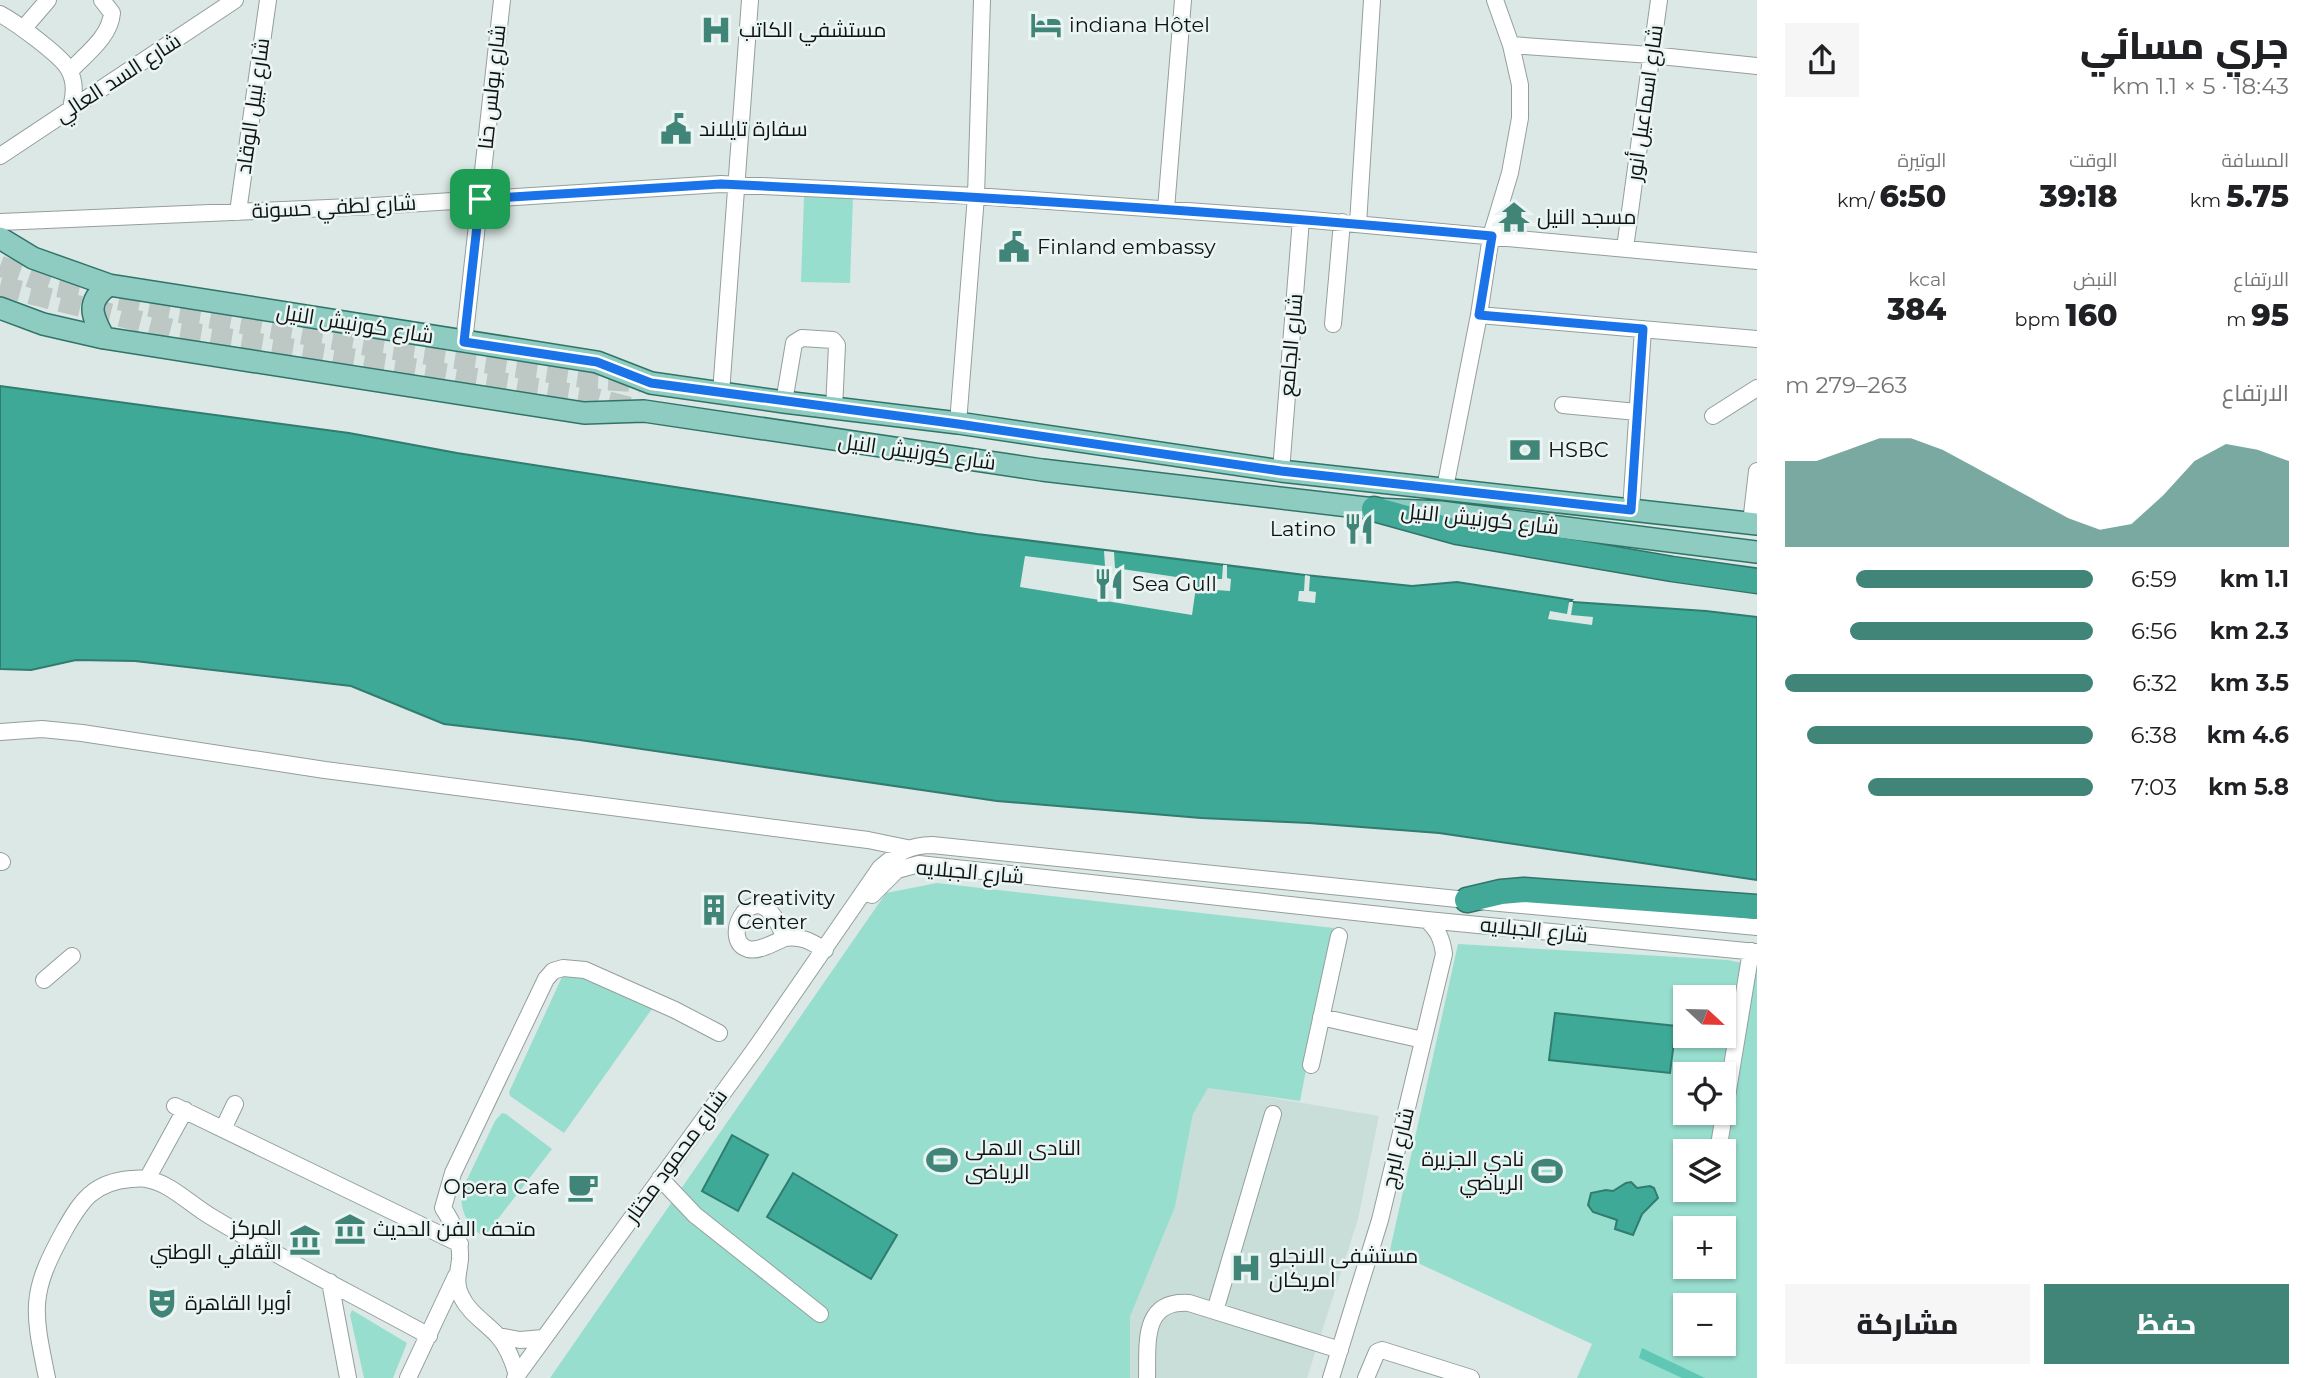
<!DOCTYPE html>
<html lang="ar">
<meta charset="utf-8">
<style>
body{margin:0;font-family:Montserrat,Cairo,sans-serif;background:#f6f6f6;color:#202124;direction:rtl;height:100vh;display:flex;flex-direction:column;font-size:26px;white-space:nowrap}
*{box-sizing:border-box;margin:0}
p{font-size:23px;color:#757577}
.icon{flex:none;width:38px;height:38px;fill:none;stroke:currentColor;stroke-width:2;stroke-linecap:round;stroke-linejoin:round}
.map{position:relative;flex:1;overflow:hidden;direction:ltr}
.side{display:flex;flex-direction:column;background:#fff;width:560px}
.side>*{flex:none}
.needle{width:46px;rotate:112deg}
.controls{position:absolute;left:1673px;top:985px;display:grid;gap:14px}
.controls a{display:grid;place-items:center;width:63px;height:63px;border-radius:0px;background:#fff;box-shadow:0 2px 5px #0004;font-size:35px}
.pin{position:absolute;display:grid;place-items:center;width:60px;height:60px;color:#fff;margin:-30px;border-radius:14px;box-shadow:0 4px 10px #0006}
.round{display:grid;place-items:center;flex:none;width:74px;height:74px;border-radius:0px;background:#f6f6f6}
.headline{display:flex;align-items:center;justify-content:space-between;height:119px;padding:0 28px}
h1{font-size:38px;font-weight:800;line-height:52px}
.figures{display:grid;grid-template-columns:repeat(3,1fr);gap:10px;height:119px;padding:7px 28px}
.figures div{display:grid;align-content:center}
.figures b{font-size:30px;font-weight:800}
.figures small{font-size:19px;font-weight:400}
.figures p{font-size:19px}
.chart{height:196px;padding:14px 28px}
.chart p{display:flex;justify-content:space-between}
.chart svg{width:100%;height:126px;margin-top:7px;fill:#418578;opacity:.7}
.primary-button{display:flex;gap:14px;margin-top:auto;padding:14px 28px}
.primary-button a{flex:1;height:80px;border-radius:0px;background:#418578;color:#fff;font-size:28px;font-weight:800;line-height:80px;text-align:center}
.primary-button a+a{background:#f6f6f6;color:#202124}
ul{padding:0 28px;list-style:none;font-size:23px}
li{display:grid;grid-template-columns:112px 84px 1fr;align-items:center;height:52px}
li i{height:18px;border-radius:9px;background:#418578}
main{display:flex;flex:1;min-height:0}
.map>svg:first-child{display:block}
.built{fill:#c9ded9}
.green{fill:#98decf;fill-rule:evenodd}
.forest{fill:#5fc7b4}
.water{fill:#3ea997;stroke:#307c6f;stroke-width:2}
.pier{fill:#dce8e5}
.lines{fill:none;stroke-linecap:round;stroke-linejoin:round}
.major-tunnel{stroke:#bdc8c5;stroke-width:21;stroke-dasharray:21 10;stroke-linecap:butt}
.minor-casing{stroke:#949f9d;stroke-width:18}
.major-casing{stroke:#307468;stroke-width:24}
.highway-casing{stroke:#307468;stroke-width:27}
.minor{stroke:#fff;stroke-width:16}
.major{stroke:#8ecbc1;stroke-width:21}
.highway{stroke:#42a897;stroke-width:24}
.route-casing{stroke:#fff;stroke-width:14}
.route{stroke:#1a73e8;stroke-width:9}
.labels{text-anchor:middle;stroke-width:5;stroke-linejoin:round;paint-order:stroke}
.poi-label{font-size:21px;fill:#0f1312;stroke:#eaf5f3;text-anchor:start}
.street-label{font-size:21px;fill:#0f1312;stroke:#eaf5f3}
</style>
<main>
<section class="side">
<div class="headline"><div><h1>جري مسائي</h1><p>18:43 · 5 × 1.1 km</p></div><a class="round"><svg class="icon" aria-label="share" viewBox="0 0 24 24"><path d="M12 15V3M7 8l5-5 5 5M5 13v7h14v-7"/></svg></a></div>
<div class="figures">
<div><p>المسافة</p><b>5.75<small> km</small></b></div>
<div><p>الوقت</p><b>39:18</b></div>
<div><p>الوتيرة</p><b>6:50<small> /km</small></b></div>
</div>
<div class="figures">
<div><p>الارتفاع</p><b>95<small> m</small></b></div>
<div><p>النبض</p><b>160<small> bpm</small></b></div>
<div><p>kcal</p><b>384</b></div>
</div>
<div class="chart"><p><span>الارتفاع</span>263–279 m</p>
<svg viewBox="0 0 160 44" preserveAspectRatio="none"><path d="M0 44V14L10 14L20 10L30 6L40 6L50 10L60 16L70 22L80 28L90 34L100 38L110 36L120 26L130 14L140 8L150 10L160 14V44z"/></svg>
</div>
<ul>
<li><b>1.1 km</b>6:59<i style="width:77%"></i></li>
<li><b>2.3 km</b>6:56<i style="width:79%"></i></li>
<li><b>3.5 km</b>6:32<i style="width:100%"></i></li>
<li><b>4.6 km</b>6:38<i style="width:93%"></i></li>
<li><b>5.8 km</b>7:03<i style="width:73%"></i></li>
</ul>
<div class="primary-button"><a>حفظ</a><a>مشاركة</a></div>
</section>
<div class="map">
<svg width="1757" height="1378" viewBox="0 0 1757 1378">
<rect width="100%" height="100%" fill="#dce8e5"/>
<!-- built -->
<path class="built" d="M1208,1087L1379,1116L1358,1219L1307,1378H1130V1317L1175,1207L1193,1114Z"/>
<!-- green -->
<path class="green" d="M804,197L853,198L850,283L801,282Z
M937,883L1334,928L1300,1101L1208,1088L1193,1114L1175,1207L1130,1317V1378H550L886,893Z
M1458,944L1728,960L1757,966V1378H1577L1592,1344L1390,1250ZM1685,998H1724V1036H1685ZM1685,1074H1724V1113H1685ZM1685,1152H1724V1190H1685ZM1685,1228H1724V1267H1685ZM1685,1306H1724V1344H1685Z
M566,974L583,978L654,1006L564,1133L510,1096L509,1092L562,977Z
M502,1113L506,1114L552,1149L484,1237C467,1226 459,1210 462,1190L495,1121Z
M352,1310L407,1343L393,1378H364L350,1315Z"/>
<!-- forest -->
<path class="forest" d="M1642,1348L1705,1378H1682L1639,1358Z"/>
<!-- water -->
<path class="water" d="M0,386L349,433L457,453L977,534L1305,575L1412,586L1457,582L1572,600L1570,602H1573L1706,611L1757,617V880L1439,833L1309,823L1201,818L997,801L580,740L444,724L351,686L135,661L76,660L31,670L0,669Z
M1555,1013L1676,1026L1670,1073L1549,1060Z
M732,1135L768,1155L738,1211L702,1191Z
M793,1173L897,1235L871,1279L767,1217Z
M1631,1182L1637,1188L1650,1186L1654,1188L1658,1198L1642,1214L1633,1235L1615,1229L1617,1220L1593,1212L1588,1205L1591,1193L1606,1190L1613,1191L1626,1183Z"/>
<!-- pier -->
<path class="pier" d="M1104,551L1114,552L1115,568L1197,580L1192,615L1020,587L1025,556L1105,566Z
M1223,565H1227V578L1231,579L1230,591L1216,590L1217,579H1222Z
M1305,575L1310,576L1309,591L1316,592L1315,603L1298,601L1299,591H1304Z
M1569,602H1573L1571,615L1593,617L1592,625L1548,619L1550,611L1567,614Z"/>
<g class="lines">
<!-- major-tunnel -->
<path class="major-tunnel" d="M0,266L55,286L177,312L371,346L594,379L641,382
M0,286L174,330L590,397L636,409"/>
<defs>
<path id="minor" d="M0,14C15,22 62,56 69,70C76,83 74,95 71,108
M23,29L48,0
M1511,45L1651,55L1757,66
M70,71C86,54 110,37 112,13L102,0
M0,156L235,0
M1166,209L1183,0
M238,212L268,0
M0,222L374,206L721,184L976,196L1301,219L1757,261
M1358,224L1372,0
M1625,248L1659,0
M1479,315L1757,339
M1333,324L1342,222
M464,342L502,0
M721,393L750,0
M784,402L794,343L802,338L833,340L837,345L834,409
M1563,405L1637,412
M1713,416L1757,388
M958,423L976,196L982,0
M1281,471L1301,219
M1445,488L1479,315L1491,236L1510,173L1520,118V85L1511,45L1495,0
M1631,510L1643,329
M1751,523L1757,471
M0,732L42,729L82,733L325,770L868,840L907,848
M0,861L2,862
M872,895L897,870L919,864L1427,920L1757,952
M785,938C775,942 759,952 748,949C721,941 748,884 772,914C778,921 781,930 785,938C802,936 810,941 825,950
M44,980L72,956
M1321,1017L1423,1040
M1311,1065L1339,936
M175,1106L460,1244
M223,1129L235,1104
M1719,1145L1751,951
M660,1178L695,1215L820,1314
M147,1179L185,1110
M330,1282L348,1378
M1215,1311L1273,1114
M498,1336L520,1340L543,1338
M517,1375C513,1361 508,1347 498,1336C485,1322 469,1313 461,1296C454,1282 459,1272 460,1259C461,1239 453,1223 443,1208L453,1173L546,979L553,971L563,968L585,970L675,1010L719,1033
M47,1378C33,1310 29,1294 64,1231C81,1201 93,1182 131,1179C135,1179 142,1178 146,1179C169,1182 191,1205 210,1216C281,1259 356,1296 429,1336
M408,1378L456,1276
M515,1378L755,1049L880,868C897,853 910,845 932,845L1467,900L1757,927
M1147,1378C1148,1344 1141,1300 1189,1303L1340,1350
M1331,1378L1380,1220L1444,954C1442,939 1438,930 1427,920
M1366,1378L1377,1352L1382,1350L1471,1378"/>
<path id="major" d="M0,238L33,258L109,285L597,362L651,383L784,402L958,423L1281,471L1757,524
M0,308L43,324L104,338L584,413L644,411L1042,470L1374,509L1440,512L1757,552
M104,338C92,316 85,302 109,285"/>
<path id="highway" d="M1374,509L1457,532L1672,569L1757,581
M1467,900L1501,892L1524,890L1757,907"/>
</defs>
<!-- minor casing -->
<use href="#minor" class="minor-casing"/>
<!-- major casing -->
<use href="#major" class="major-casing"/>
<!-- highway casing -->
<use href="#highway" class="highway-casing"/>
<!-- minor -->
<use href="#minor" class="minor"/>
<!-- major -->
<use href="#major" class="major"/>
<!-- highway -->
<use href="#highway" class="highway"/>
</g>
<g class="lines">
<defs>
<path id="route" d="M721,184C979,196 1235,212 1492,236L1479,315L1643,329L1631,510L1281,471L958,424L651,383L597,362L464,342L480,199Z"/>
</defs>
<!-- route casing -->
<use href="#route" class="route-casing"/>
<!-- route -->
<use href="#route" class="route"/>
</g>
<!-- icons -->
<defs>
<symbol id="hotel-bare" viewBox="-9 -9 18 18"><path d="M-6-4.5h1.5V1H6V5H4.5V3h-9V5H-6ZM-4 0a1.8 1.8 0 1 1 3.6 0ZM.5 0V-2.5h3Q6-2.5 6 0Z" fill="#418578" stroke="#eaf5f3" stroke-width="2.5" paint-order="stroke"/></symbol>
<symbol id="hospital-bare" viewBox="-9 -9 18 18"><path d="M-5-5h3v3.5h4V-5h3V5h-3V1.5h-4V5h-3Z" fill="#418578" stroke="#eaf5f3" stroke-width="2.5" paint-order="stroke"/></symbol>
<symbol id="civic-bare" viewBox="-9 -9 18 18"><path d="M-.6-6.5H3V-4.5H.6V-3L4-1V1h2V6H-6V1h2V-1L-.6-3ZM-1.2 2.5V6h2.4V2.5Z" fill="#418578" stroke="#eaf5f3" stroke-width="2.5" paint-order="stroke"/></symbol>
<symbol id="temple-bare" viewBox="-9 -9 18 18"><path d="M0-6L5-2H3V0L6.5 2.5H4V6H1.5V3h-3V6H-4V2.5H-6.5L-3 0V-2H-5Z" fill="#418578" stroke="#eaf5f3" stroke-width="2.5" paint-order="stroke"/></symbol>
<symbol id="bank-bare" viewBox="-9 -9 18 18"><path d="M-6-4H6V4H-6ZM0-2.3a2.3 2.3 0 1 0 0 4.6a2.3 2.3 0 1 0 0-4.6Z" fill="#418578" stroke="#eaf5f3" stroke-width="2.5" paint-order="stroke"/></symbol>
<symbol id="restaurant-bare" viewBox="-9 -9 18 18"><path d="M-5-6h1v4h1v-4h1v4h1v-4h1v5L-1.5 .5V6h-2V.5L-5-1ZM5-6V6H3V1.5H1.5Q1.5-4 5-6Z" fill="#418578" stroke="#eaf5f3" stroke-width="2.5" paint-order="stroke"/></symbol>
<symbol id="building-bare" viewBox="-9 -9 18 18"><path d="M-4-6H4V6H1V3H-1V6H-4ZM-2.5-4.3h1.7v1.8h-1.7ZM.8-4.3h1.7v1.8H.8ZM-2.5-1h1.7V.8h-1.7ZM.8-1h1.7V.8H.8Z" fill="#418578" stroke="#eaf5f3" stroke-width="2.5" paint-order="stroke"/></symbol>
<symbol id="stadium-bare" viewBox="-9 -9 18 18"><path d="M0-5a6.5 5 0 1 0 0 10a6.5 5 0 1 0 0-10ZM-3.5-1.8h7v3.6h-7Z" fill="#418578" stroke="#eaf5f3" stroke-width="2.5" paint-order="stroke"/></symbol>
<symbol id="cafe-bare" viewBox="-9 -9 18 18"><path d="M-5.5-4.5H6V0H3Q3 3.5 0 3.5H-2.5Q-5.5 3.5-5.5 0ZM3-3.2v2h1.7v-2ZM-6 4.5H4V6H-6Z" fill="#418578" stroke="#eaf5f3" stroke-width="2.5" paint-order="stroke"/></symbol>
<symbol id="museum-bare" viewBox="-9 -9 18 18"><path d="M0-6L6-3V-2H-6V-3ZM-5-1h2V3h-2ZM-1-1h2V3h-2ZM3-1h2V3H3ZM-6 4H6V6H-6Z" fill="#418578" stroke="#eaf5f3" stroke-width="2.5" paint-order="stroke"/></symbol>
<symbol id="theatre-bare" viewBox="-9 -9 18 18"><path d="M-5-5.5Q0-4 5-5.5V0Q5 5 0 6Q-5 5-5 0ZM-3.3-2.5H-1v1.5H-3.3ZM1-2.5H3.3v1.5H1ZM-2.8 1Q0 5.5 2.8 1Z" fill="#418578" stroke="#eaf5f3" stroke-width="2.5" paint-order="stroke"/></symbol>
</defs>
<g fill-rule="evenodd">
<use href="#hotel-bare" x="1024" y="3" width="44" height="44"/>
<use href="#hospital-bare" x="694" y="8" width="44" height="44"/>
<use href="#civic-bare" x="654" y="107" width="44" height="44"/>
<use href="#temple-bare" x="1492" y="195" width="44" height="44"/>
<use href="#civic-bare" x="992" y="225" width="44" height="44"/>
<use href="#bank-bare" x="1503" y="428" width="44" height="44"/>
<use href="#restaurant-bare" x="1337" y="507" width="44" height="44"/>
<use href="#restaurant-bare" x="1087" y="562" width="44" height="44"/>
<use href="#building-bare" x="692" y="888" width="44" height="44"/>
<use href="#stadium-bare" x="920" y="1138" width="44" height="44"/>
<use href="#stadium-bare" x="1525" y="1149" width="44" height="44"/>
<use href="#cafe-bare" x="561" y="1165" width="44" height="44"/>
<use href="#museum-bare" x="328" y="1207" width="44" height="44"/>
<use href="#museum-bare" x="283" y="1218" width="44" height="44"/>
<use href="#hospital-bare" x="1224" y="1246" width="44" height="44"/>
<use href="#theatre-bare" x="140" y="1281" width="44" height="44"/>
</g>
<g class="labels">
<!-- poi labels -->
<g class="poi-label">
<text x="1069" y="32">indiana Hôtel</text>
<text x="739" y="37">مستشفي الكاتب</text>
<text x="699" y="136">سفارة تايلاند</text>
<text x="1537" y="224">مسجد النيل</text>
<text x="1037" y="254">Finland embassy</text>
<text x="1548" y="457">HSBC</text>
<text x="1336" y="536" text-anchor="end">Latino</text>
<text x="1132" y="591">Sea Gull</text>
<text x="737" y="905">Creativity<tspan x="737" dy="24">Center</tspan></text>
<text x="965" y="1155">النادى الاهلى<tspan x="965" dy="24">الرياضى</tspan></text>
<text x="1524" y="1166" text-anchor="end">نادي الجزيرة<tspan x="1524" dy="24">الرياضي</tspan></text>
<text x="560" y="1194" text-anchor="end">Opera Cafe</text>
<text x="282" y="1235" text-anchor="end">المركز<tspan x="282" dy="24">الثقافي الوطني</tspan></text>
<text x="373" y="1236">متحف الفن الحديث</text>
<text x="1269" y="1263">مستشفى الانجلو<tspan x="1269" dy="24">امريكان</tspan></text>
<text x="185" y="1310">أوبرا القاهرة</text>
</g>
<!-- street labels -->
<g class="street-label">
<text transform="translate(118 78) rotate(-33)" y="7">شارع السد العالي</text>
<text transform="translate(492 87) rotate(-84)" y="7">شارع بولس حنا</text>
<text transform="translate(1645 103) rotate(-82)" y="7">شارع اسماعيل أنور</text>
<text transform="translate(253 106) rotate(-82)" y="7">شارع نبيل الوقاد</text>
<text transform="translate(334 207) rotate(-3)" y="7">شارع لطفي حسونة</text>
<text transform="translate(355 324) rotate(9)" y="7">شارع كورنيش النيل</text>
<text transform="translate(1291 345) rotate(-85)" y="7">شارع الجامع</text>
<text transform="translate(917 452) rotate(8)" y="7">شارع كورنيش النيل</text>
<text transform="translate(1480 519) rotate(6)" y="7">شارع كورنيش النيل</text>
<text transform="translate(970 872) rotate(5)" y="7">شارع الجبلايه</text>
<text transform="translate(1534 930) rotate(6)" y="7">شارع الجبلايه</text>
<text transform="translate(1398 1148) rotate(-77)" y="7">شارع البرج</text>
<text transform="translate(676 1156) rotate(-54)" y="7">شارع محمود مختار</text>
</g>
</g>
</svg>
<div class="controls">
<a><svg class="needle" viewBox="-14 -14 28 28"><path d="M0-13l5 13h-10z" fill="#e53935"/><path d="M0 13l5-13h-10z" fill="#757577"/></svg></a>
<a><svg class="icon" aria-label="locate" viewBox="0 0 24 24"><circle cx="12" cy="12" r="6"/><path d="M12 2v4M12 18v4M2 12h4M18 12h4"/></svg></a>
<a><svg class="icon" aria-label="layers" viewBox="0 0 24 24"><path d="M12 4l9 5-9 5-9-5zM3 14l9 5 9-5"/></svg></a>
<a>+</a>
<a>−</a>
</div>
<div class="pin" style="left:480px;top:199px;background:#1e9e55"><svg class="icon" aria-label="arrive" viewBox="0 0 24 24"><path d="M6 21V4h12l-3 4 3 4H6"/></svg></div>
</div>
</main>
